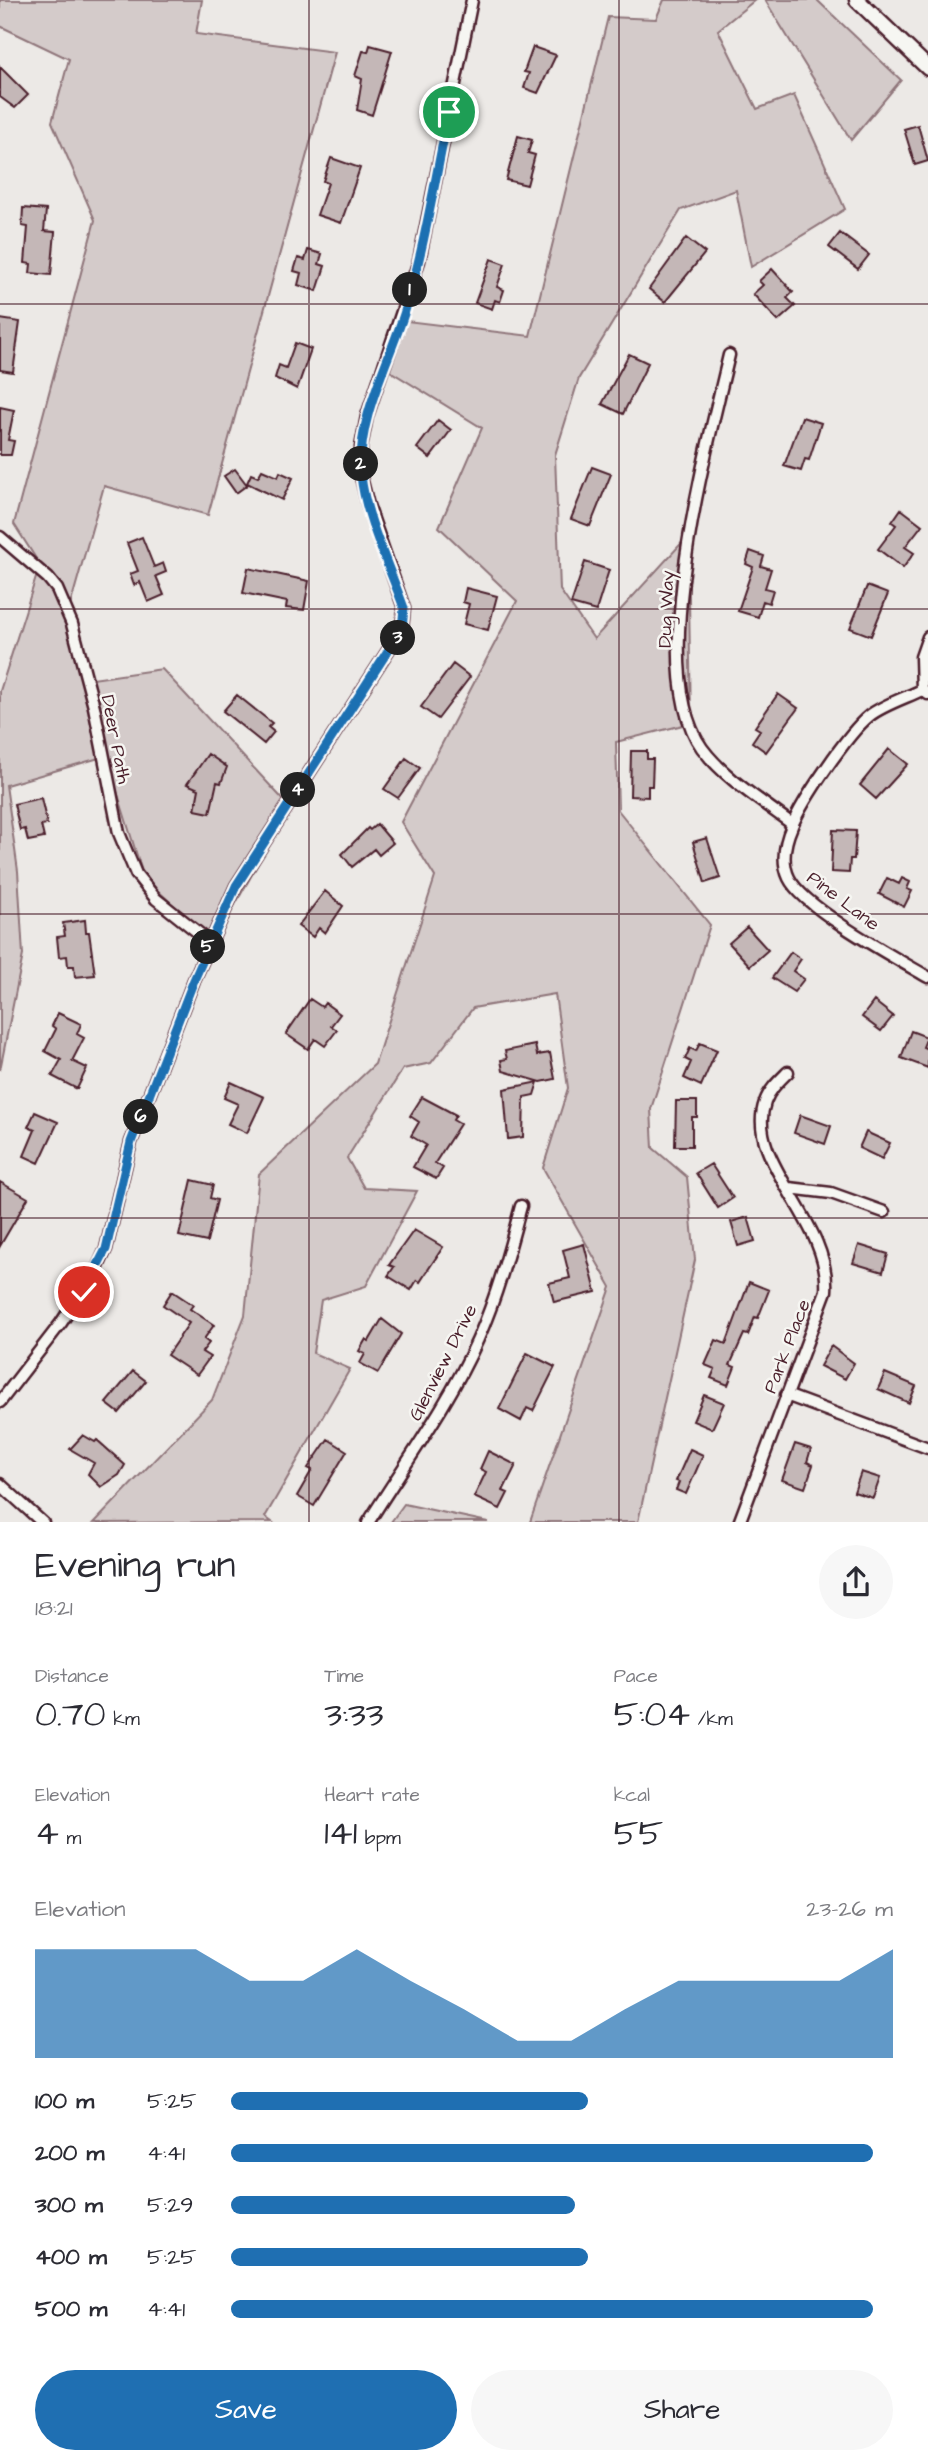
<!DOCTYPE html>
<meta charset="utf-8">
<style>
body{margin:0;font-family:"Architects Daughter",sans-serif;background:#f7f7f7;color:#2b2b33;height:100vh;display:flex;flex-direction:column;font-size:26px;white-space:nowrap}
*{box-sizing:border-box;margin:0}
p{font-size:23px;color:#7c7c81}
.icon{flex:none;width:38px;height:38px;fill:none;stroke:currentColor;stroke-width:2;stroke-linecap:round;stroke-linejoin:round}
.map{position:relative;height:1522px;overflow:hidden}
.side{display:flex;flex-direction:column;background:#fff;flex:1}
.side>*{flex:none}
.pin{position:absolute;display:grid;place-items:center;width:60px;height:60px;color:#fff;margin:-30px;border:4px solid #fff;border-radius:50%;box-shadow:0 2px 7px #0007}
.km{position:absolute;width:35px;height:35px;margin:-18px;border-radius:50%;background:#222;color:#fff;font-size:19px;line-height:35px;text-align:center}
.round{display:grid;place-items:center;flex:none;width:74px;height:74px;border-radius:37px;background:#f7f7f7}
.summary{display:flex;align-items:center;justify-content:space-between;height:119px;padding:0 35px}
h1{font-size:38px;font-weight:600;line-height:52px}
.stats{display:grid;grid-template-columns:repeat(3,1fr);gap:10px;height:119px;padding:7px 35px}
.stats div{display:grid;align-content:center}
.stats b{font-size:35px;font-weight:600}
.stats small{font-size:19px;font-weight:400}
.stats p{font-size:19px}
.chart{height:196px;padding:14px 35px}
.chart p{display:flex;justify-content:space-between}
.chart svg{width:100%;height:126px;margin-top:7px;fill:#1f6fb2;opacity:.7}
.cta{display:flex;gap:14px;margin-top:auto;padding:14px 35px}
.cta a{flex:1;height:80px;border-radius:42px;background:#1f6fb2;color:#fff;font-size:28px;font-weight:600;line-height:80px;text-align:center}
.cta a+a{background:#f7f7f7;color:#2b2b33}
ul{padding:0 35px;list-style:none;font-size:23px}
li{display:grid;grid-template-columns:112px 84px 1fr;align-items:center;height:52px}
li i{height:18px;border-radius:9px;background:#1f6fb2}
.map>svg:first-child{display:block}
.green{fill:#d4cbca;stroke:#8f757a;stroke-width:2}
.building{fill:#c4b7b7;stroke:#4a1f2b;stroke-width:2}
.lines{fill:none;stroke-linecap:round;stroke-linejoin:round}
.minor-casing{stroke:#4a1f2b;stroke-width:15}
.secondary-casing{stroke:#4a1f2b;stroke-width:19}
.minor{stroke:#f6f6f2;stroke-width:10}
.secondary{stroke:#f6f6f2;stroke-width:14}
.route-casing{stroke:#fff;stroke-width:14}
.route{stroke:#1f6fb2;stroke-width:9}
.grid{fill:none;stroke:#4a1f2b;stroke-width:2;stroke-opacity:0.55}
.labels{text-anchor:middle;stroke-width:5;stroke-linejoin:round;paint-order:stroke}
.street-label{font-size:19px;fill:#4a1f2b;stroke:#f6f6f2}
</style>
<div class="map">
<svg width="928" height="1523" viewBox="0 0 928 1523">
<rect width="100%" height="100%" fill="#ece9e6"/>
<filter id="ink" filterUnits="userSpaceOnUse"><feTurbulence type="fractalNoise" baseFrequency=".0143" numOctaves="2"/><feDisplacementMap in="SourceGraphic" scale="14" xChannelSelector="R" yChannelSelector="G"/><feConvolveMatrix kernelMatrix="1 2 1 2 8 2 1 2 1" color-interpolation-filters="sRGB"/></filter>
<g filter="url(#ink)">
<!-- green -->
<path class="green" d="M0,0H202L196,34L335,52L208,515L104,486L70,606L93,679L162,669L290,807L214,942L144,878L106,756L6,785L18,871L23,955L0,1070V691L40,565L14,524L95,220L52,122L69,59L0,26Z
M664,0H755L718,30L757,109L794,95L845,209L751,267L736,190L681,210L579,378L555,455L560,590L594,639L688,536L691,723L616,742L618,810L710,925L651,1109L653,1148L687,1177L695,1260L638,1522H530L611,1287L543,1168L568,1088L555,994L473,1008L431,1063L403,1069L347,1158L364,1188L417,1191L366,1286L321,1300L313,1353L350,1369L265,1517L272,1522L94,1523L212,1400L245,1315L259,1174L375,1064L435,877L401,822L517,601L439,527L482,428L390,371L407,321L530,336L608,17L656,19Z
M765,0H817L901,80L851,140Z
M404,1504L488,1522H391Z"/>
<!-- building -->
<path class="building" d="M370,45L392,51L372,115L357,110L362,79L355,76L363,51L368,52Z
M533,47L556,55L538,93L524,88L529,73L524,72Z
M0,67L28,95L15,108L0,97Z
M918,125L928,161L915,165L904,129Z
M518,136L532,140L528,153L535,155L527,185L506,180Z
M331,158L360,168L341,223L317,215L328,183L323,181Z
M23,208L46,210L44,231L55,232L51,275L30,273L31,264L25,263L28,227L22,226Z
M840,233L869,255L858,269L829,247Z
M686,238L705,253L665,302L649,289Z
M308,250L322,254L319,264L325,266L317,291L298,285L301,273L294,271L298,258L305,260Z
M491,259L505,264L497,287L504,290L500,302L495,300L492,309L475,303Z
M772,269L793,292L787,298L795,306L778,321L753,294L763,285L759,281Z
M0,319L20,322L13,372L0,370Z
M295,343L311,349L297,389L275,378L279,365L286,368Z
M629,354L648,363L623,414L602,404Z
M0,407L14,410L8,440L14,441L11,455H0Z
M802,417L821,423L809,460L805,459L801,471L784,466Z
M438,420L451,430L430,458L417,448Z
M592,467L611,474L590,526L571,519Z
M235,469L247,485L236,493L224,476Z
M262,470L278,477L280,472L293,478L282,500L247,483L251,474L258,477Z
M901,509L922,525L905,547L914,553L903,568L878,549L896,525L892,522Z
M142,537L154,567L163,563L166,572L156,576L164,595L148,602L140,582L134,585L130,574L138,571L127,543Z
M750,551L764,556L761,566L771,569L765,588L773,590L769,603L763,601L758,617L738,611L753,567L746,564Z
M585,562L609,570L596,611L571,604Z
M248,568L309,581L304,610L286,608L287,602L243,593Z
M867,586L888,594L871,636L850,628Z
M466,588L497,596L488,630L464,624L469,604L463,602Z
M453,664L470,677L438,719L421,707Z
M778,694L798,708L766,752L752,742L760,730L755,727Z
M237,695L272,723L268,727L274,732L264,744L223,711Z
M889,749L908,764L876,799L860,785Z
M631,751H647V759H653L652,786H648V797L630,796Z
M208,754L227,767L221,783L217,782L210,813L195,810L199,789L187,784Z
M406,758L420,768L398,798L384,789Z
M41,798L47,824L41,825L44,838L28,841L25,829L20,830L14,804Z
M377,824L393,843L379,855L374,849L352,867L342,854L368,828L370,830Z
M833,830L856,831L854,859H850L849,873L831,872Z
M707,838L720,878L705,883L693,842Z
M887,878L899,884L902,878L910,882L907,889L912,891L904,907L879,894Z
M325,891L343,906L325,933L319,928L313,937L298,926Z
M85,920L86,932H89L95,975L75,977L74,966H68L67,956L59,957L57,937L65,936L63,923Z
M747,927L768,950L750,966L729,943Z
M791,952L801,959L793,971L804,979L794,992L772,978Z
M310,999L322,1007L325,1003L340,1014L331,1026L337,1030L325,1046L315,1039L308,1049L286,1034Z
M874,1001L893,1016L881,1031L862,1017Z
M58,1013L81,1024L77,1034L84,1038L72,1061L87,1068L77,1089L52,1076L61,1060L45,1051L56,1029L52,1026Z
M911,1031L927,1037L923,1047L928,1049V1068L901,1058Z
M700,1043L717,1050L701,1086L684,1078L691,1062L685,1059L690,1048L696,1051Z
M535,1045L537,1055L550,1053L555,1079L541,1082L503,1071L501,1060L507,1059L505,1051Z
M231,1082L264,1097L247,1133L228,1124L238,1104L224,1098Z
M538,1082L534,1095L524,1097L523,1137L508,1139L504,1089Z
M422,1097L456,1115L453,1120L460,1124L435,1163L443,1168L436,1179L413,1167L426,1145L411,1136L419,1122L410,1116Z
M676,1101H697V1117H692V1146H675Z
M35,1112L58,1122L39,1163L24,1156L35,1130L28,1127Z
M800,1115L831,1126L825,1144L794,1133Z
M866,1132L890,1143L882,1159L859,1148Z
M711,1164L733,1198L718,1208L696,1173Z
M192,1180L213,1185L210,1198L217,1200L207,1242L179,1236Z
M0,1182L28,1198L0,1246Z
M748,1217L755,1241L738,1246L731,1222Z
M414,1230L443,1247L420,1282L417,1280L411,1290L388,1276L394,1267L389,1265Z
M584,1244L596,1292L554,1302L549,1283L570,1278L563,1250Z
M859,1245L888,1254L883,1272L853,1263Z
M749,1282L769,1290L758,1318L755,1317L748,1335L744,1334L730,1365L735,1367L728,1385L711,1378L715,1369L705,1365L716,1340L726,1344Z
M172,1291L193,1305L190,1309L214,1325L204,1339L209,1343L202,1352L210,1357L197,1375L167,1355L189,1323L163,1305Z
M382,1319L401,1334L378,1373L360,1363L365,1354L359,1351L366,1339L369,1341Z
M831,1346L854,1363L845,1379L820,1366Z
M527,1353L555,1367L533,1411L527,1408L521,1421L499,1409Z
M133,1371L146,1381L119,1413L106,1403Z
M885,1373L916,1386L909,1403L878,1389Z
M704,1395L724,1403L712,1429L693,1421Z
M83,1435L95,1442L97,1440L125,1465L119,1475L101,1487L88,1474L94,1463L70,1449Z
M328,1439L347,1451L314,1506L297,1496L312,1470L308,1468Z
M795,1444L811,1449L807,1462L813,1465L805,1488L782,1480Z
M690,1449L703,1455L686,1494L676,1490L679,1482L676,1481Z
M488,1451L516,1465L503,1491L508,1493L500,1509L474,1497L486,1472L480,1469Z
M861,1472L880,1478L873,1498L854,1492Z"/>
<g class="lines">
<defs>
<path id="minor" d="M729,355C708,446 645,668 702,748C725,779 762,801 792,824
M0,537L48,578L57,589L72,624L94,707L119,833L136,874L156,899L210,942
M922,690L921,657L928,637
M928,694L922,690C905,698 883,705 869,716C848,733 802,801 792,826C785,842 781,861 789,878C803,908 897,959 928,977
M789,1188L831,1193L884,1212
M786,1395L928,1448
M0,1402L61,1323L97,1269L106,1249L131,1142L194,980L236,886L402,629L404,608L368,505L361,477V447L367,416L419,261L472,0
M0,1484L43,1523
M368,1523C406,1462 449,1404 478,1339C497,1296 509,1251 521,1206
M739,1523L826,1291C831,1221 744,1161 765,1102C769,1090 779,1081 788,1072"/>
<path id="secondary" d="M857,0L928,68"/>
</defs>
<!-- minor casing -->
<use href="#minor" class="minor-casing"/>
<!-- secondary casing -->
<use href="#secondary" class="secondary-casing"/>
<!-- minor -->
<use href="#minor" class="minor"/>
<!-- secondary -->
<use href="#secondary" class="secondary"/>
</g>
</g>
<g class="lines" filter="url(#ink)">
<defs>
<path id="route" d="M84,1292L106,1249L131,1142L194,980L236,886L402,629L404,608C390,568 365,517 361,475C357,418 388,365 405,311C425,246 435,179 449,112"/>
</defs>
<!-- route casing -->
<use href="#route" class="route-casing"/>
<!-- route -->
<use href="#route" class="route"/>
</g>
<!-- grid -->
<path class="grid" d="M309,0V1523M619,0V1523M0,304H928M0,609H928M0,914H928M0,1218H928"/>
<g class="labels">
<!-- street labels -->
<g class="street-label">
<text transform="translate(665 609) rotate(-88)" y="7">Dug Way</text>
<text transform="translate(117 739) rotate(79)" y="7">Deer Path</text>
<text transform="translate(844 900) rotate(37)" y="7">Pine Lane</text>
<text transform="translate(786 1346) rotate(-69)" y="7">Park Place</text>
<text transform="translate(442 1362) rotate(-63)" y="7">Glenview Drive</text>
</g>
</g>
</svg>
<div class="pin" style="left:449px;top:112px;background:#1e9e55"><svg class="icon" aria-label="arrive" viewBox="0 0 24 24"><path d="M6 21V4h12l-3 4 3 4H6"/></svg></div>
<div class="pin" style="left:84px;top:1292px;background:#d93025"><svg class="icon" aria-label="check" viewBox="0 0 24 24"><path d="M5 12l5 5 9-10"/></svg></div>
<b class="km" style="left:410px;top:290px">1</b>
<b class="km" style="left:361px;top:464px">2</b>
<b class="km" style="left:398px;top:638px">3</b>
<b class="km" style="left:298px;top:790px">4</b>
<b class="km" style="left:208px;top:947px">5</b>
<b class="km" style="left:141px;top:1117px">6</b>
</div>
<section class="side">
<div class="summary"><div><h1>Evening run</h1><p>18:21</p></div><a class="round"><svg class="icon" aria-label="share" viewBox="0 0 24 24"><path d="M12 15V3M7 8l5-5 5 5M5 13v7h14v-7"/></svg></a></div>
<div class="stats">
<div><p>Distance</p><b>0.70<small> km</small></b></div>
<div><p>Time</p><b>3:33</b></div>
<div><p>Pace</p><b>5:04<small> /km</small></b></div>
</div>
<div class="stats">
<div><p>Elevation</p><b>4<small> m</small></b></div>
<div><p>Heart rate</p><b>141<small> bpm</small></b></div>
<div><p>kcal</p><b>55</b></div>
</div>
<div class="chart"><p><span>Elevation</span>23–26 m</p>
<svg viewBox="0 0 160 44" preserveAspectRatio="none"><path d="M0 44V6L10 6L20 6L30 6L40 17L50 17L60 6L70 17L80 27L90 38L100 38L110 27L120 17L130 17L140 17L150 17L160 6V44z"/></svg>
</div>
<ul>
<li><b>100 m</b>5:25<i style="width:54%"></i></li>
<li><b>200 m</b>4:41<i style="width:97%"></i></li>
<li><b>300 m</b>5:29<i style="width:52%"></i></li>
<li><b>400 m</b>5:25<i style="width:54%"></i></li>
<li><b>500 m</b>4:41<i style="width:97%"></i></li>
</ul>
<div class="cta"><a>Save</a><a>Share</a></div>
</section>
